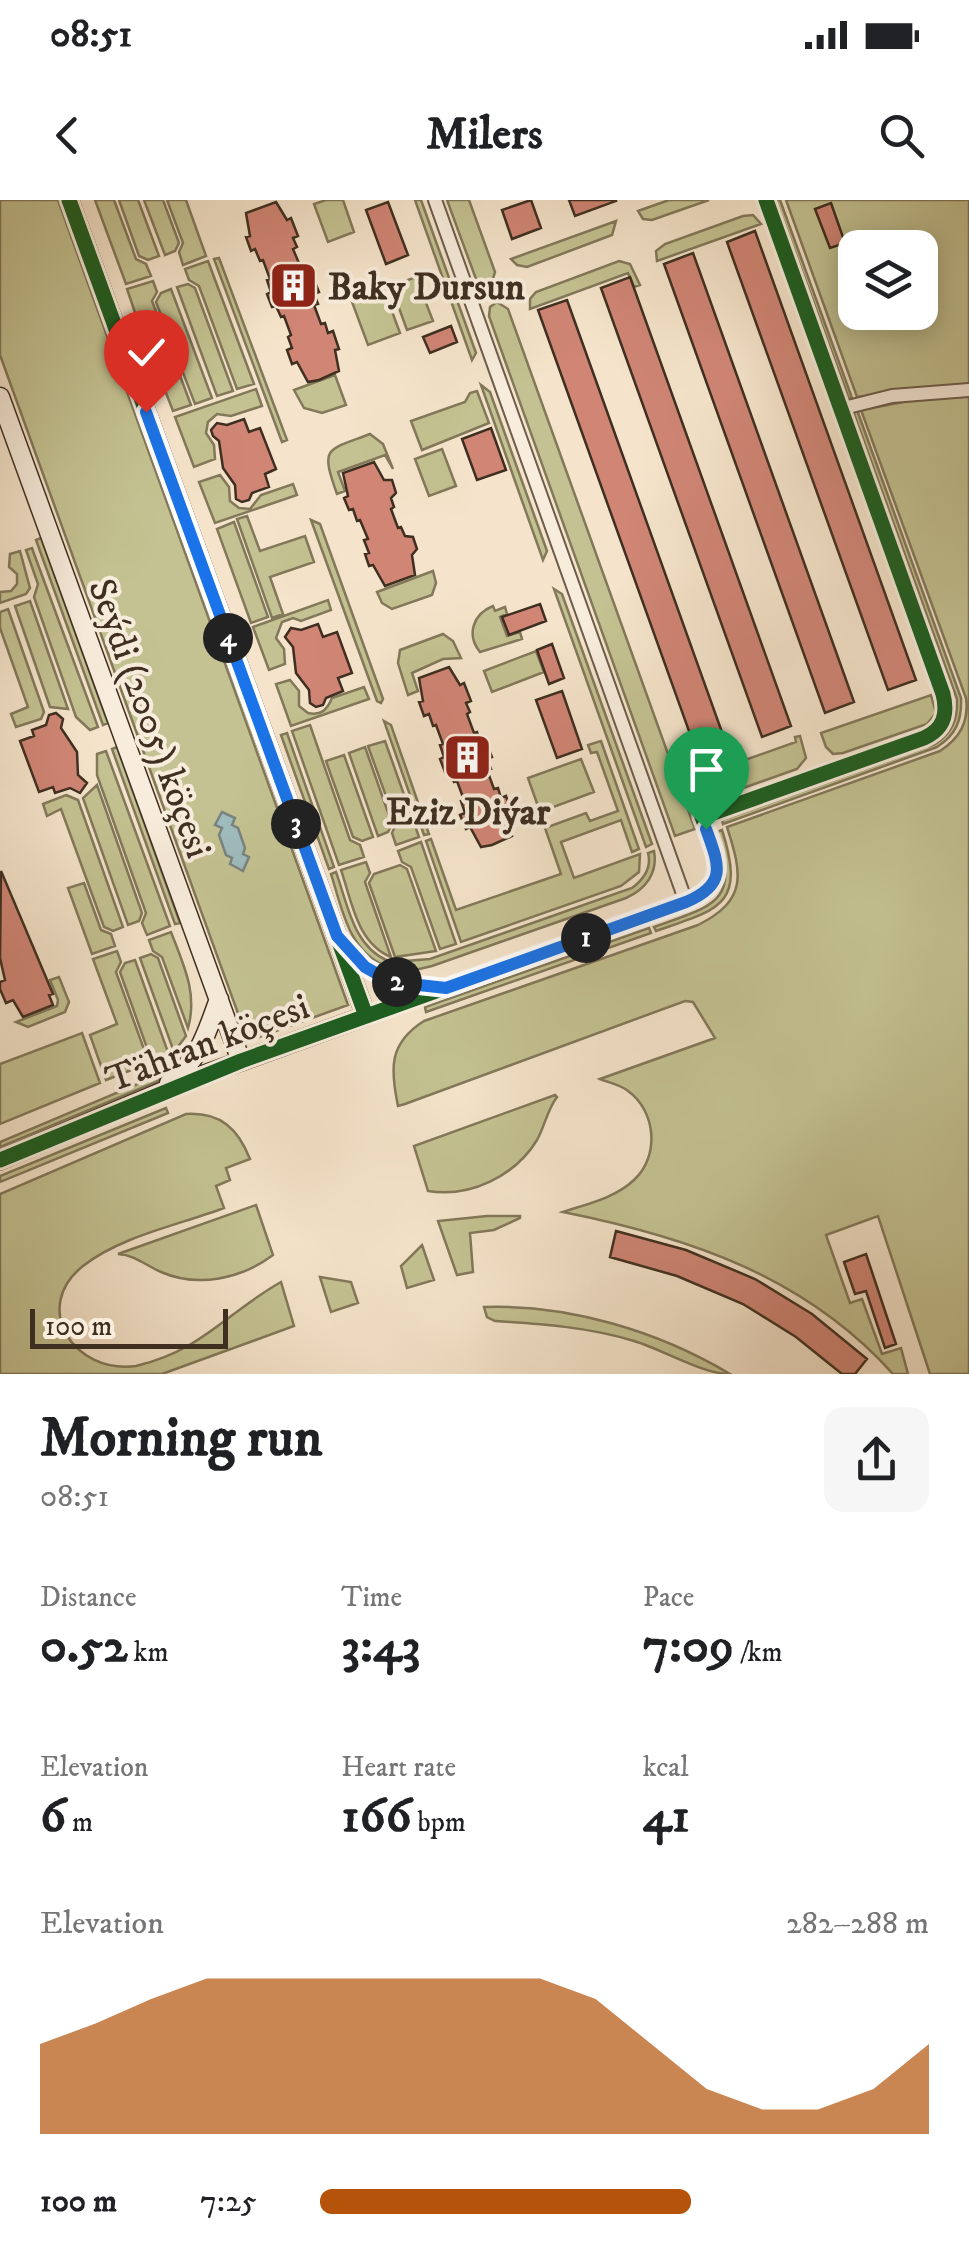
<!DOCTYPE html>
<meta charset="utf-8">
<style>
body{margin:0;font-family:"IM FELL DW Pica",serif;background:#f6f6f6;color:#202124;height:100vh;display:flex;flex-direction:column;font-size:38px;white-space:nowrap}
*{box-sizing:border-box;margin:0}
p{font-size:32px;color:#757577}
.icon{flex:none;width:55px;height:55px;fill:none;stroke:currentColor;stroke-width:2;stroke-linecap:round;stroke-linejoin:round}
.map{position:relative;height:1174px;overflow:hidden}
.side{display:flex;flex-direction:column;background:#fff;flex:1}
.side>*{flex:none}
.fabs{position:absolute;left:838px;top:30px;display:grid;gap:20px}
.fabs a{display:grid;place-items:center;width:100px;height:100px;border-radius:20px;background:#fff;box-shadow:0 5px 25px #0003;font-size:50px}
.scale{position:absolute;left:30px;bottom:25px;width:198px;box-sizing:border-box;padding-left:10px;border:5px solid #3f2f21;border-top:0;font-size:28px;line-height:35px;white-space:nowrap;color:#3f2f21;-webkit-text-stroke:8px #f8eddd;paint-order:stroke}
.pin{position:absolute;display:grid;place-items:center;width:85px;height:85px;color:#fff;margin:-102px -42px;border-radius:50% 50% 50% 0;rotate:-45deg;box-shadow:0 0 10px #0007}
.pin .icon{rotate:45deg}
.km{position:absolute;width:50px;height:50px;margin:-25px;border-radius:50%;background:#222;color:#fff;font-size:28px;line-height:50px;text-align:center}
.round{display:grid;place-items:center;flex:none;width:105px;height:105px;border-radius:20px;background:#f6f6f6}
.headline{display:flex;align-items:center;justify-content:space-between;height:170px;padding:0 40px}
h1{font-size:55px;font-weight:700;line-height:75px}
.stats{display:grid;grid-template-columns:repeat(3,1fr);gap:15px;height:170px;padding:10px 40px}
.stats div{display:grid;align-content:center}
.stats b{font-size:50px;font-weight:700}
.stats small{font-size:28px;font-weight:400}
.stats p{font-size:28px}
.chart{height:280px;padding:20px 40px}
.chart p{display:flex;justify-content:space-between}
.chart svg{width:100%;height:180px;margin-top:10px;fill:#b45309;opacity:.7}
ul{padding:0 40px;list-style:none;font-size:32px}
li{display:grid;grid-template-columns:160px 120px 1fr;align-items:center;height:75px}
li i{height:25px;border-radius:12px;background:#b45309}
.status{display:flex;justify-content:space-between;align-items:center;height:70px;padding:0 50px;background:#fff;direction:ltr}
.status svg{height:28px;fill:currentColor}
header{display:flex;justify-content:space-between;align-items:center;height:130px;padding:0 40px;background:#fff;font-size:45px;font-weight:700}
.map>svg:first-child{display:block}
.green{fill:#c4c292;stroke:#82785a;stroke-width:2.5;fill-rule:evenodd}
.water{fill:#9fbdbf;stroke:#798480;stroke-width:2.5}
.building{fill:#d08575;stroke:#3f2f21;stroke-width:2.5}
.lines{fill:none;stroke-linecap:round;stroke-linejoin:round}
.street-casing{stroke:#6c5c4c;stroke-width:16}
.secondary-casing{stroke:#3f2f21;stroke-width:21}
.street{stroke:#f8eddd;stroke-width:12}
.secondary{stroke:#f8eddd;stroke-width:18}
.cycleway-casing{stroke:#f8eddd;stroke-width:21}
.cycleway{stroke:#1b5e20;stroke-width:15}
.route-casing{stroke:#fff;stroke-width:20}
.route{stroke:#1a73e8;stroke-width:12}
.labels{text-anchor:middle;stroke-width:8;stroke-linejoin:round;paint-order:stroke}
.poi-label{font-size:38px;font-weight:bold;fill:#3f2f21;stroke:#f8eddd;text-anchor:start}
.street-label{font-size:38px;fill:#3f2f21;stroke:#f8eddd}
</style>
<div class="status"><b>08:51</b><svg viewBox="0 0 49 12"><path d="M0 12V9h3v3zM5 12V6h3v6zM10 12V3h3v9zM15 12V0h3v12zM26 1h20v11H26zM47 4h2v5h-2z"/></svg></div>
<header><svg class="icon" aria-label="back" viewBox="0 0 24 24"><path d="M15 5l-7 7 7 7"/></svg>Milers<svg class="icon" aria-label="search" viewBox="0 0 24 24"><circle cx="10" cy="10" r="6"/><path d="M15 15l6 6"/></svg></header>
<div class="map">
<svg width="969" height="1174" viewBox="0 0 969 1174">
<rect width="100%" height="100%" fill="#f5e4cb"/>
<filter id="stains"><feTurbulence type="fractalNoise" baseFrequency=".002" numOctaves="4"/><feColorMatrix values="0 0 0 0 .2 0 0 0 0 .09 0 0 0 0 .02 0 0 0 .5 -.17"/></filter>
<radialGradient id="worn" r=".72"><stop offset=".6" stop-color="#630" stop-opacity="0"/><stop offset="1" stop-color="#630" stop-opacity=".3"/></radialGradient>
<!-- green -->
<path class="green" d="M0,0H58L348,805L248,841L0,155Z
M95,0H114L136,59L146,64L151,76L126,84Z
M119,0H138L159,56L148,60L139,56Z
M144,0H163L179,43L175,51L165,55Z
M167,0H186L206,56L183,65L179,52L183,43Z
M326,0H343L354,32L328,42L314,4Z
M415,0H421L476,153L472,160Z
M447,0H469L495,72L491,85L482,86L476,79Z
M669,0H709L652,20L643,19L638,11Z
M776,0H780L852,198L849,199Z
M786,0H969V185L857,197ZM855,48H920V112H855Z
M753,15L761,24L657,61L656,51L665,44L743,16Z
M616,21L612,35L527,67L517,65L511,59Z
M219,58L287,240L282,242L214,59Z
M208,61L254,184L237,189L199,86L189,80L185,69Z
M619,61L630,64L640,85L634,87L628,73L530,109V99L536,92Z
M416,77L433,121L407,130L391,86Z
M380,79L400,133L368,145L348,91Z
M153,81L157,92L152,101L164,132L155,135L149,130L142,133L127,89Z
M188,84L195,88L233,191L217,196L177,87Z
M171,89L212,198L195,204L156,102L161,93Z
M497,102L508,109L695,629L675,636L489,116L490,107Z
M167,141L191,205L173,211L151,154L157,151L158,145Z
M335,175L346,205L322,213L304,208L294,190Z
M481,185L490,192L547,351L543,360Z
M256,189L262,206L231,216L217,214L208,222L206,233L214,245L215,259L194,267L175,217Z
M477,191L489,223L422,250L411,221L465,202L470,193Z
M969,195V1174H930L878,1016L826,1035L850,1103L862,1099L882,1154L901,1148L908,1174H893C805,1076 688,1037 563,1012C587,1004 615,998 634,980C660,956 656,911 628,891C619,884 609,883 600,879L715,838L693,802L685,801L405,904L398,906C390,868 389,843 424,821L698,725C748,700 742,674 727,627L940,551C960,538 969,522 966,498L861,210L914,200Z
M857,210L961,498C962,520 956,535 937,547L723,624L722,620L935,544C952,533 958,519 957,499L853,211Z
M370,234L383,244L393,269L385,255L338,272L345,291L337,294C320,246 326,251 370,234Z
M442,249L456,286L429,296L415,259Z
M220,275L229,287L230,301L239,308L250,309L261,295L293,284L297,295L215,323L199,282Z
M247,316L260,351L305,336L314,362L270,377L283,414L272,418L237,319Z
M311,320L320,324L383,499L381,503L377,501Z
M234,322L268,417L251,423L217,329Z
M41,338L108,523L103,525L36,340Z
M32,348L33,351L98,527L90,530L76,517L34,397L38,384L26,350Z
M20,351L30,388L26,394L0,403V392L11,391L17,384V374L9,367L10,354Z
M433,371L436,383L432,395L392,409L382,403L377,392Z
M554,389L562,394L652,644L646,647Z
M328,400L331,410L301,421L293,418L282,422L276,438L284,449L285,464L269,470L253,427Z
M30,401L68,509L50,507L15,406Z
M493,406L495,411L505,407L507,414L500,417L507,436L520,432L522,439L480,452C466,435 473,414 493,406Z
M8,409L44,512L41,519L16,527L11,514L28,507L0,428V412Z
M443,434L453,441L461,458L443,459L412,473L418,491L408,495L398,463L400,450Z
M536,451L544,472L492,492L484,471Z
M290,480L299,491V506L308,513C321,516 327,510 332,498L364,487L369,499L291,526L276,484Z
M931,495L936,513L927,524L843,553L833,554L826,547L821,533Z
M384,521L391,525L429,634L424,635Z
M310,525L350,640L360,645L364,657L339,665L292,531Z
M287,533L334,667L329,669L281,535Z
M800,536L806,558L797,569L718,597L709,596L702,587L696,572L702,569L705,574L796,542L795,537Z
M385,541L419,637L396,645L392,633L396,624L368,546Z
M601,541L639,649L632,652L621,620L561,642L574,678L640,654L639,672L621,686L461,742L426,641L431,639L456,710L561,674L545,628L586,613L590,621L618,611L597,552L591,553L588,545Z
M117,547L180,723L175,724L112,549Z
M365,547L392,624L388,632L378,636L349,553Z
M106,551L170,726L147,735L142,723L146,713L97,575V554Z
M344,555L373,637L362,641L353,637L326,561Z
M581,559L594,592L540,612L528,578Z
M97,585L142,713L139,721L128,725L83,598Z
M66,595L78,600L123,727L113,731L104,727L61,609L47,616L43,604Z
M722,630C746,705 720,709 656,731L654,727C714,705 740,704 717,632Z
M421,642L456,744L440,749L411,667L402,662L398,651Z
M654,651C658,673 646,689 626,698L432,766L415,770L389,768L393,762L430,759L632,688C644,679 652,668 648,653Z
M366,662L370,673L365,682L391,757C357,743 352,702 341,670Z
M400,665L407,669L436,751L395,757L369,683L374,674Z
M336,672C348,705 353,746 388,761L385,766C348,750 342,708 331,674Z
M84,683L101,730L111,734L115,746L92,754L68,688Z
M649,728L651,733L426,812L425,807Z
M171,732C183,764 198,793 188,828L162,757L153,751L149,740Z
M117,751L121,762L116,772L149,863L106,880L90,835L117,824L93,759Z
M151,754L158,758L186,836L174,852L140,758Z
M135,760L169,855L152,862L120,772L125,763Z
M59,777L69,802L65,812L28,827L16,822L57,806L58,800L50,780Z
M82,833L100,883L0,924V864Z
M161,874L163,878L156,882L0,947V942Z
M555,895L557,897C547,910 545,926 537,940C515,976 470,998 428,991L414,946Z
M166,908L168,913L0,982V976Z
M186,914C221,912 238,929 250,959L226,968L230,980L216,986L224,1008C179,1025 121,1036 83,1066C31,1107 73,1174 136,1166C203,1150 226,1113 281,1082L294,1126L162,1174H0V994Z
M256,1005L273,1055C241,1079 198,1088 161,1072C145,1065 135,1055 118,1054Z
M487,1016H520V1018L494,1030L470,1033L473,1072L457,1075L438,1021Z
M422,1045L434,1080L407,1088L401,1066Z
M320,1077L351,1082L358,1103L331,1112Z
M484,1107C568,1104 658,1131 730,1174C702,1174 664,1150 634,1141C588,1127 542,1124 495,1121L487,1117Z"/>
<!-- water -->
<path class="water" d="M222,612L235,618L232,625L238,628L245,648L243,654L249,657L243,671L230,664L232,658L226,655L219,635L222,628L215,625Z"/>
<!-- building -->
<path class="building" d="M531,0L541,28L512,39L502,10Z
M569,0H616V1L575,16Z
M276,2L287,20L291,18L298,36L293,38L297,47L293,49L301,68L304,67L308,76L312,75L319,92L314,94L318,104L314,105L321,124L325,123L328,133L333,131L339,149L335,150L339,171L319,180L308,182L297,162L292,164L287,150L292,148L288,137L291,135L284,116L281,117L276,106L272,107L267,94L271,92L267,80L270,79L263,60L260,61L255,49L251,51L246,37L250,36L246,13Z
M388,2L408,55L386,64L366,10Z
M831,3L845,43L830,48L815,9Z
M755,31L916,480L888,490L727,42Z
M693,53L854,502L825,513L664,64Z
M630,77L791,526L762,537L601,88Z
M567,100L728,549L699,559L538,110Z
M451,126L457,142L430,153L423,137Z
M244,219L249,232L260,228L276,269L265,274L269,287L252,293L249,300L242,302L236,299L235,285L223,268L219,241L213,236L211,230L217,223L227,225Z
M491,228L506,270L477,280L462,239Z
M374,262L384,280H392L396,293L391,298L394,307L391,309L398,328L401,327L405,336L413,337L417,349L412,355L415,375L385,386L373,365L369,366L365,354L369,353L364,340L368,339L360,320L357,321L353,309L349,310L344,298L348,296L343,273Z
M540,404L546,421L509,435L502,417Z
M318,424L323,437L337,432L352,473L338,478L343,491L326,498L323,505L316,507L310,503L309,490L296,473L293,447L285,437L291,428L301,430Z
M552,444L564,478L549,484L537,450Z
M449,467L460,485L464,483L471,501L466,503L470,512L467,514L474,533L477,532L480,541L485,540L492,557L487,559L491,569L487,570L494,589L498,588L501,598L506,596L512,613L508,615L512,636L492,645L481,647L470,627L466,629L460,615L465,613L461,601L464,600L457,581L454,582L449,571L445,572L440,559L444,557L440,545L443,544L436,525L433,526L429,514L424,516L419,502L423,501L419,478Z
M562,491L582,549L557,558L536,500Z
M56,513L63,519L61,528L77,552L78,575L87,583L80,593L70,588L55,593L53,587L39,592L20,541L34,536L32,530L46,525L49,515Z
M1,671L53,794L49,795L53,805L23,817L13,800L6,803L0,789V782L5,780L0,758Z
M616,1031L686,1050L755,1079L812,1114L867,1159L855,1174H842L796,1137L743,1104L677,1076L610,1057Z
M866,1054L896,1144L885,1148L866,1091L855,1094L844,1062Z"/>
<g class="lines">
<defs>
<path id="street" d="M435,0L686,702
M840,209L892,196L969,190
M343,744C367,776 399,786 439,788
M366,816L698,697C730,675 713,647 702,617L924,538C944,529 948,514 943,494L766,0"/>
<path id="secondary" d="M0,197L241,861
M169,883C199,861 207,832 219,799
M0,960L195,878L366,816L69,0"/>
</defs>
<!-- street casing -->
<use href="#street" class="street-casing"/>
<!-- secondary casing -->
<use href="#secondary" class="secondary-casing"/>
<!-- street -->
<use href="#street" class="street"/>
<!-- secondary -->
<use href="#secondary" class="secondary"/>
<defs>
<path id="cycleway" d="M69,0L366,816
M0,960L241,861L698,697C730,675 713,647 702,617L924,538C944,529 948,514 943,494L766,0"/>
</defs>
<!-- cycleway casing -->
<use href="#cycleway" class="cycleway-casing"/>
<!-- cycleway -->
<use href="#cycleway" class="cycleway"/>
</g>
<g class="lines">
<defs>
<path id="route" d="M146,212L337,736L365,767L381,776L401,783L446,788L686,702C728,684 719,665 706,629"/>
</defs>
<!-- route casing -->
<use href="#route" class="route-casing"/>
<!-- route -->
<use href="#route" class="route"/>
</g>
<!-- icons -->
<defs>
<symbol id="building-square" viewBox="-11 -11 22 22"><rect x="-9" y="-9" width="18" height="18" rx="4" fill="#8f2418" stroke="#f8eddd"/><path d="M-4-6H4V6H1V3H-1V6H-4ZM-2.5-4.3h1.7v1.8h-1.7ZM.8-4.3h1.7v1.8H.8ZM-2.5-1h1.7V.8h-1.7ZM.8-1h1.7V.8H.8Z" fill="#fff"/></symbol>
</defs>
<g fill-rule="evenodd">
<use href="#building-square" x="266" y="58" width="55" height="55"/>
<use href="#building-square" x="440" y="530" width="55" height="55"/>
</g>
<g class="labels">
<!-- poi labels -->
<g class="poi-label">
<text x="328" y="99">Baky Dursun</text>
<text x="468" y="624" text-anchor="middle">Eziz Diýar</text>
</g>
<!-- street labels -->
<g class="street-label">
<text transform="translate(151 518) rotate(70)" y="13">Seýdi (2005) köçesi</text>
<text transform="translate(207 842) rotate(-21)" y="13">Tähran köçesi</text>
</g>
</g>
<rect width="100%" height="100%" filter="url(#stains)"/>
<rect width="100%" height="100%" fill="url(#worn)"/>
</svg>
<div class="fabs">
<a><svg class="icon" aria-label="layers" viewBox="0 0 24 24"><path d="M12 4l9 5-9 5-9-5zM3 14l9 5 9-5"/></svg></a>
</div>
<div class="scale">100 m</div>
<div class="pin" style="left:706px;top:629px;background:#1e9e55"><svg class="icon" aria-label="arrive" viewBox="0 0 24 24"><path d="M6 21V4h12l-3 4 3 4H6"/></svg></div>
<div class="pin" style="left:146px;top:212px;background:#d93025"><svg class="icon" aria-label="check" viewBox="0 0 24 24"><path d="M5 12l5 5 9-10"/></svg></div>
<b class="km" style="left:586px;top:738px">1</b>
<b class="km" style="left:397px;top:782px">2</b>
<b class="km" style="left:296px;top:624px">3</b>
<b class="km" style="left:228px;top:438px">4</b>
</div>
<section class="side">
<div class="headline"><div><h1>Morning run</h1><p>08:51</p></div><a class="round"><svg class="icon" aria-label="share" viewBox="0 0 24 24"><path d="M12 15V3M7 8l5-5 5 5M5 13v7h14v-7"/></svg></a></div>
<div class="stats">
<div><p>Distance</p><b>0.52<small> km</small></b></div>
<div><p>Time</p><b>3:43</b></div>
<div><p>Pace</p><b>7:09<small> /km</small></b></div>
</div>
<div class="stats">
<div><p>Elevation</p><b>6<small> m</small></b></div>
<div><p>Heart rate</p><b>166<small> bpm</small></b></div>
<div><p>kcal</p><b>41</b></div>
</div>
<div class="chart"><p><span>Elevation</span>282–288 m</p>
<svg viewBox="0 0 160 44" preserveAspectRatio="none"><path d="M0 44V22L10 17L20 11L30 6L40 6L50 6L60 6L70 6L80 6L90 6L100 11L110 22L120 33L130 38L140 38L150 33L160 22V44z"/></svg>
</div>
<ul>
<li><b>100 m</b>7:25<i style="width:61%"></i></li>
</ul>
</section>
